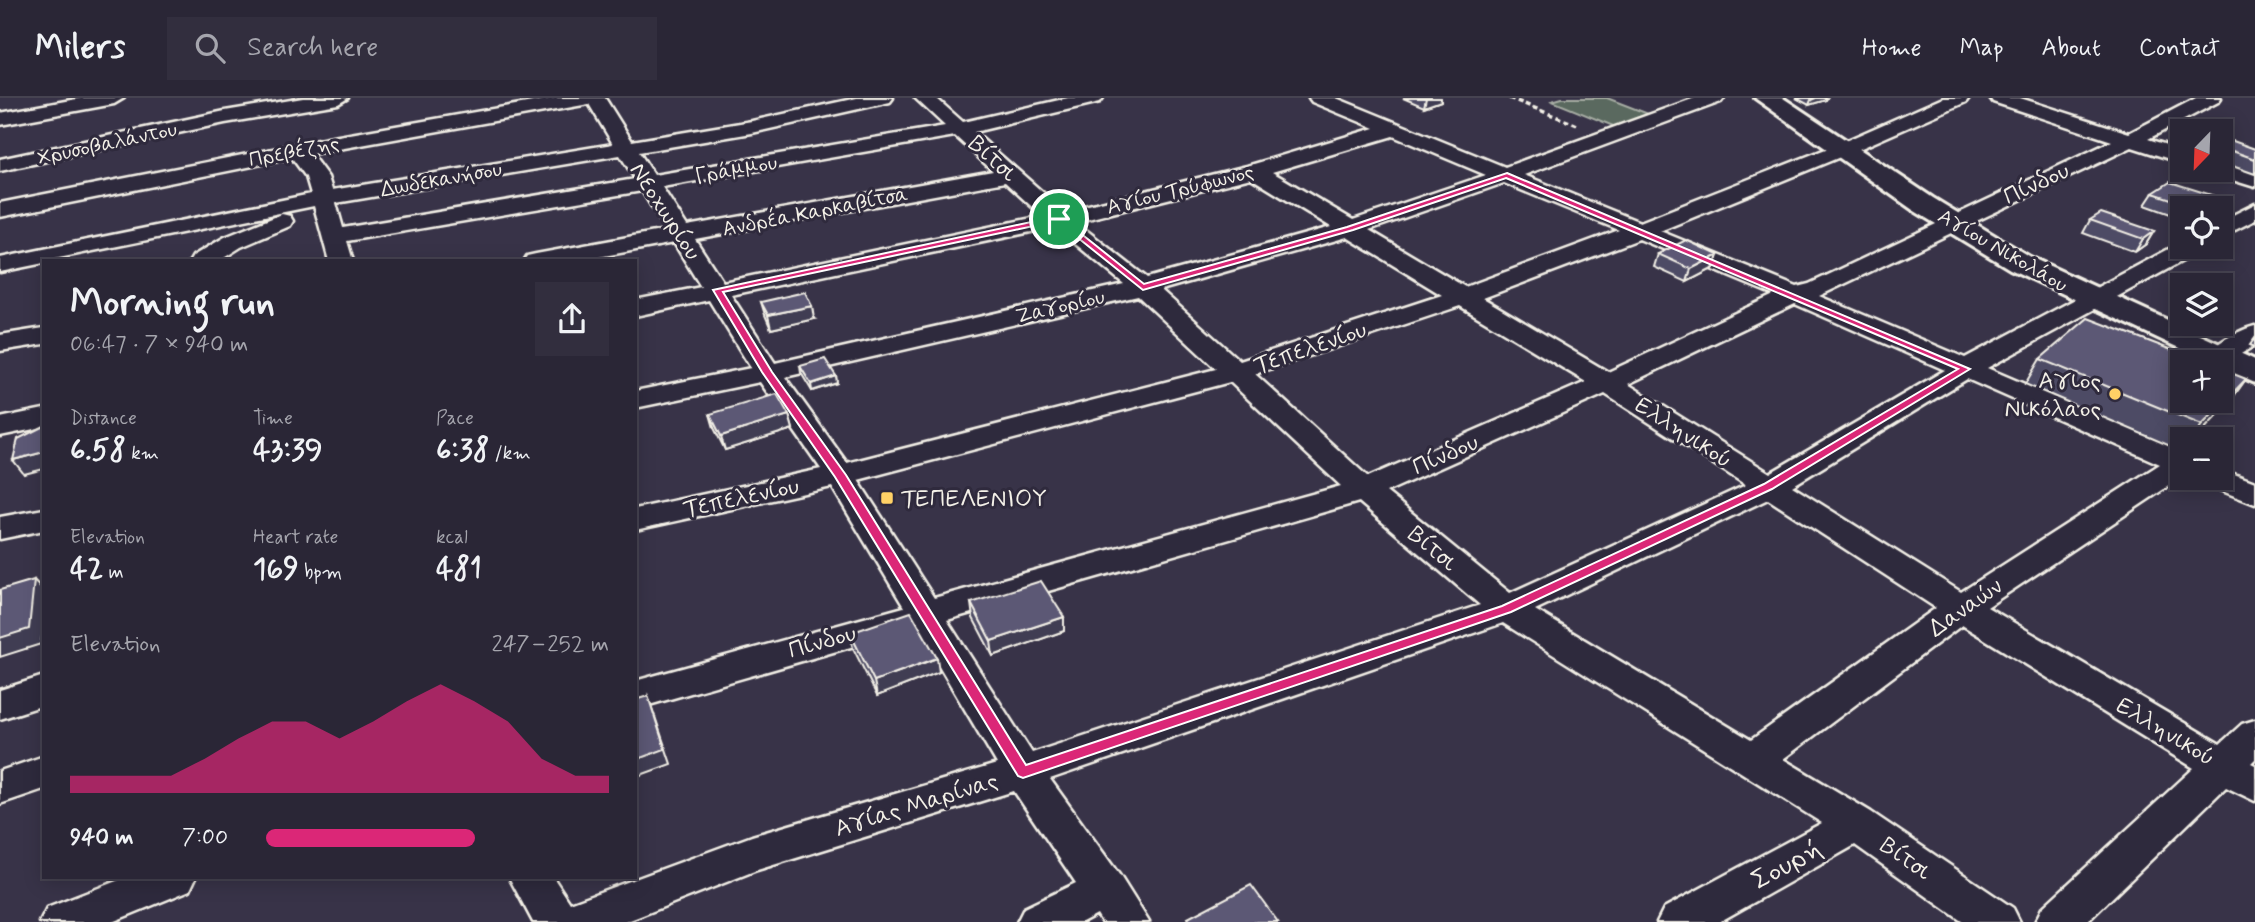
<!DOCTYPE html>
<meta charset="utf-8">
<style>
body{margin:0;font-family:Mynerve,sans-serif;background:#322e3e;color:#f1f3f6;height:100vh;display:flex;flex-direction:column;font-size:26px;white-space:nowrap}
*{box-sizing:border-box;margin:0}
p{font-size:23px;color:#a5a5ad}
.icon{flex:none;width:38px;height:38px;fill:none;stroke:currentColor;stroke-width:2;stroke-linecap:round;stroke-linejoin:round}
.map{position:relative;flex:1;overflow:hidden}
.drawer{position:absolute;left:42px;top:161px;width:595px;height:620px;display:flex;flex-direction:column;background:#2a2636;border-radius:0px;box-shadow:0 4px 18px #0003,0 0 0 2px #464351}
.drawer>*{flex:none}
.needle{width:46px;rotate:203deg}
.buttons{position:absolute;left:2170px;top:21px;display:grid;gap:14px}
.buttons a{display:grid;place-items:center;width:63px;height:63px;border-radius:0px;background:#2a2636;box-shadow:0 4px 18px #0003,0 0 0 2px #464351;font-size:35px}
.pin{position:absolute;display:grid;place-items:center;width:60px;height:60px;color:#fff;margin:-30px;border:4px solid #fff;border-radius:50%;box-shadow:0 2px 7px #0007}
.round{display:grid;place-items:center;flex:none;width:74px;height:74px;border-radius:0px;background:#322e3e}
.overview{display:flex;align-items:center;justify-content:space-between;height:119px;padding:0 28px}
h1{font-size:38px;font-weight:700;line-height:52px}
.stats{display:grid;grid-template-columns:repeat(3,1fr);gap:10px;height:119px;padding:7px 28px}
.stats div{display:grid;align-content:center}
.stats b{font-size:30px;font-weight:700}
.stats small{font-size:19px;font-weight:400}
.stats p{font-size:19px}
.chart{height:196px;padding:14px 28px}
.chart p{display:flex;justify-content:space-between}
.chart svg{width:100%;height:126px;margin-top:7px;fill:#db2777;opacity:.7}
ul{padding:0 28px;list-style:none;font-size:23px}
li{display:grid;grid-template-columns:112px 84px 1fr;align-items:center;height:52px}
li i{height:18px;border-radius:9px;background:#db2777}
header{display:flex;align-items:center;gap:42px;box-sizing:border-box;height:98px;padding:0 35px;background:#2a2636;border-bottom:2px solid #464351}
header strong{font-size:33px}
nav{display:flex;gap:38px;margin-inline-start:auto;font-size:24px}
.search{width:490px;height:63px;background:#322e3e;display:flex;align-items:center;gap:18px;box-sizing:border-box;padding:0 24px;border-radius:0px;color:#a5a5ad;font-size:26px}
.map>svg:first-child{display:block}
.green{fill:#5a695f;stroke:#a7ada4;stroke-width:2}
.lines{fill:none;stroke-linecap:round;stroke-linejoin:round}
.minor-casing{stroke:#f4f1e8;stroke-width:5}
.tertiary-casing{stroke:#f4f1e8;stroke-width:6}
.path{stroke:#f4f1e8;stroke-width:3.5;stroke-dasharray:5 3.5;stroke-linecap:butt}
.minor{fill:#2f2a3d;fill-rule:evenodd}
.tertiary{fill:#2f2a3d;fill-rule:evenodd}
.wall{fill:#4e4c65;stroke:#f4f1e8;stroke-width:2}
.shaded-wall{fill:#403e52;stroke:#f4f1e8;stroke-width:2}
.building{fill:#5b5875;stroke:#f4f1e8;stroke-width:2}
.route{fill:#db2777;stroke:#fff;stroke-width:2;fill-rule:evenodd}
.poi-dot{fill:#ffd166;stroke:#2f2a3d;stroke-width:2.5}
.labels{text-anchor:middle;stroke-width:6;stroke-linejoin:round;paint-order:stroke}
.far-street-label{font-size:21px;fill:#f4f1e8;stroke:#2f2a3d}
.street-label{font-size:24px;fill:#f4f1e8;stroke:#2f2a3d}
.poi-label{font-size:24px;fill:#f4f1e8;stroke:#2f2a3d;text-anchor:end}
.near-street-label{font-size:28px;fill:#f4f1e8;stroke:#2f2a3d}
</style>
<header>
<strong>Milers</strong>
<div class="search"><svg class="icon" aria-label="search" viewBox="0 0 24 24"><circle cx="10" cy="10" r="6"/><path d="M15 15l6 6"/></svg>Search here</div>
<nav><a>Home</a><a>Map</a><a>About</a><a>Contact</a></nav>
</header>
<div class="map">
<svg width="2255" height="824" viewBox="0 0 2255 824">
<rect width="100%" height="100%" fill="#383348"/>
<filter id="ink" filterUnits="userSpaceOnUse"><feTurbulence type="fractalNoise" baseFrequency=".0143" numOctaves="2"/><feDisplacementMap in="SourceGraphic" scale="14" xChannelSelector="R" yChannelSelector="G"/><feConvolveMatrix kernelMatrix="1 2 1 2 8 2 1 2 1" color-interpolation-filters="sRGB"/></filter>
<g filter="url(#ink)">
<!-- green -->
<path class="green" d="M1562,0H1607L1651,17L1618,30L1552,3Z"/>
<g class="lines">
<defs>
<path id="minor" d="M82,0H124L114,6L0,27V15Z
M303,0H348L338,6L225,25L0,73V61L225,13Z
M555,0H605L632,43L752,23L857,0H893L890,4L752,35L639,54L654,77L945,28L915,0H936L963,24L1068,0H1103L1100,4L974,34L1064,113L1247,68L1375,30L1312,4L1309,0H1336L1505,69L1695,0H1724L1721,4L1524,77L1640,124L1836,47L1943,0H1969L1966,4L1850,55L1660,133L1797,189L1809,186L2112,43L1993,4L1990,0H2020L2129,35L2196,0H2221L2218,4L2148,41L2182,52V65L2132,49L1819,198L1965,260L2182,144V149H2203L2199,154L1987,270L2182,353V379L1987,509L2220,646L2242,626L2255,622V661L2251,665L2255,667V703L2226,689L2087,824H2035L2042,810L2194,670L1962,527L1783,661L1871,714L2013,810L2020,824H1963L1855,747L1719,824H1657L1664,810L1822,725L1503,525L1050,681L1120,778L1149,824H1102L1097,816L1082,824H1017L1024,810L1076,785L1014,693L757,772L625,824H533L509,779H553L570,805L752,738L997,666L917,530L635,611V583L904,509L832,389L635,432V411L821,371L760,284L635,310V293L751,270L709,202L635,218V202L701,189L674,145L577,163H524L527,158L536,156L666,132L642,93L347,143L353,163H329L314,108L44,163V165L0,174V160L311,96L306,79L292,60L0,119V105L333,39ZM589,6L613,46L332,92L328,79L311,56ZM955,38L993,73L687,128L662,89ZM1393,38L1486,77L1353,122L1272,74ZM620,57L635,81L343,130L336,105ZM1251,80L1331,129L1147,180L1076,124ZM1005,84L1042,118L723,184L695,141ZM1504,85L1619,132L1465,189L1369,132ZM1055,129L1124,186L775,265L731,197ZM1347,139L1442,197L1240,263L1161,192ZM1639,141L1774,197L1608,274L1483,200ZM1138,198L1216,271L847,365L785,279ZM1795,206L1945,272L1770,375L1628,286ZM1460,208L1586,284L1368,379L1255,276ZM1967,281L2160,366L1961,494L1792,388ZM1230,284L1341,388L934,500L858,382ZM1605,296L1746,387L1510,495L1386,394ZM1768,401L1936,510L1751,642L1535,512ZM1359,404L1480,507L1032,655L947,522Z
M2221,65L2255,75V89L2213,76L2211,72H2221Z
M2255,106V122L2221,139V123Z
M282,116L290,118L293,123L290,128L241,149L219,163H190L193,158L225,139Z
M2255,228V247C2240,256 2228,267 2210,263L2207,257C2216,244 2240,232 2255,228Z
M44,230V246L0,253V237Z
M44,311V329L0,338V320Z
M2221,371L2255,384V406L2207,387L2203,380H2221Z
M44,411V432L0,441V419Z
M44,578V607L0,621V592Z
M44,658V691L0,706V673Z
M127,779H196L190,792L112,824H40L47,810Z"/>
<path id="tertiary" d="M1755,0H1783L1933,100L2030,159L2255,262V285L2221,270V264H2209L2010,171L1913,112Z"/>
</defs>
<!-- minor casing -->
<use href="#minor" class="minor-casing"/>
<!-- tertiary casing -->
<use href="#tertiary" class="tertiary-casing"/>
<!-- path -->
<path class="path" d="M1509,0L1580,28"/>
<!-- minor -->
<use href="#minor" class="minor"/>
<!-- tertiary -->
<use href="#tertiary" class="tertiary"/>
</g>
<!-- wall -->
<path class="wall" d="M1403,0H1441V3L1424,9Z
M1796,0H1827L1826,2L1809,7Z
M2221,49L2255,51V76L2221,64Z
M2153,95L2215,110H2182V120L2145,107Z
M2090,122L2154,133L2146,146L2135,154L2083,135Z
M1658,156L1718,157L1714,170L1687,184L1654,169Z
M761,204L814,221L771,231L765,217Z
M2255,240V249L2250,247Z
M2040,261L2246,281L2228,306L2195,341H2182V353L2025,286Z
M800,268L836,278L837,285L812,293L801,275Z
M710,316L789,317L793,331L725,352L714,330Z
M971,505L1064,519V533L993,558L973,520Z
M850,535L939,574L877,598L853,550Z"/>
<!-- shaded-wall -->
<path class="shaded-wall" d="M1426,0H1441V3L1424,9Z
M1816,0H1827L1826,2L1809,7L1811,2Z
M2221,100L2215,110H2206Z
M2154,133L2146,146L2135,154L2143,141Z
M1718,157L1714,170L1687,184L1691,171Z
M812,208L814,221L771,231L768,217Z
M836,278L837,285L812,293L811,286Z
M2246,281L2228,306L2195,341H2192L2202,327Z
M789,317L793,331L725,352L721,338Z
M44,354V371L24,376L13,362Z
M34,482L44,493V520L41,546L0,559V540Z
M1064,519V533L993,558L991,543Z
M937,560L939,574L877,598L874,583Z
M648,598L671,666L635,679V662Z"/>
<!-- building -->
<path class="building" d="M2233,43L2255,51V61L2221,49Z
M2170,84L2221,100L2206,110H2198L2153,95Z
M2101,115L2154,133L2143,141L2090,122Z
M1686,142L1718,157L1691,171L1658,156Z
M805,194L812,208L768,217L761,204Z
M2088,220L2203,264H2182V303H2221V271L2246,281L2202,327L2040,261Z
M825,261L836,278L811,286L800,268Z
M777,296L789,317L721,338L710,316Z
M44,328V354L13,362L18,341Z
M34,482L29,531L0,540V492Z
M1041,483L1064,519L991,543L971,505Z
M911,514L937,560L874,583L850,535Z
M648,598L665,651L635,662V602Z
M1251,787L1278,824H1190L1188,820Z"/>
</g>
<!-- route -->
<path class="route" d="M1507,75L1970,271L1772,391L1511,514L1023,680L1018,678L835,379L762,274L713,192L1059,118L1144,186L1347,129ZM1506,80L1958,271L1764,386L1502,508L1026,667L846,377L772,274L723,194L1057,123L1143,192L1353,132Z"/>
<!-- markers -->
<g class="poi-dot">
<circle cx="2115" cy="296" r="7"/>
<rect x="880" y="393" width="14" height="14" rx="3.5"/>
</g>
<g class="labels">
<!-- far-street labels -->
<g class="far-street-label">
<text transform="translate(107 45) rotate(-12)" y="7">Χρυσοβαλάντου</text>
<text transform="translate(294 53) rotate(-11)" y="7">Πρεβέζης</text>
<text transform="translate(736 71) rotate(-10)" y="7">Γράμμου</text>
<text transform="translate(441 81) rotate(-10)" y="7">Δωδεκανήσου</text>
<text transform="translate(1180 91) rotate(-14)" y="7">Αγίου Τρύφωνος</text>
<text transform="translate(815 113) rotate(-11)" y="7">Ανδρέα Καρκαβίτσα</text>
<text transform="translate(2003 152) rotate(30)" y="7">Αγίου Νικολάου</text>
<text transform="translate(1060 208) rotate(-13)" y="7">Ζαγορίου</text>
</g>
<!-- street labels -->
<g class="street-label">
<text transform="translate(993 60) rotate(42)" y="8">Βίτσι</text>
<text transform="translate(2036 85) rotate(-25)" y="8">Πίνδου</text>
<text transform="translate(666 113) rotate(57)" y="8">Νεοχωρίου</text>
<text transform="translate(1310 249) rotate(-19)" y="8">Τεπελενίου</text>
<text transform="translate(1684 334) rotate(33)" y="8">Ελληνικού</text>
<text transform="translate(1445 356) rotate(-24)" y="8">Πίνδου</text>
<text transform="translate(741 399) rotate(-12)" y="8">Τεπελενίου</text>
<text transform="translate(1433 450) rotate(40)" y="8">Βίτσι</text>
<text transform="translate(1965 509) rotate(-35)" y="8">Δαναών</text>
<text transform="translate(822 543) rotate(-16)" y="8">Πίνδου</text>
<text transform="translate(2166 633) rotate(31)" y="8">Ελληνικού</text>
<text transform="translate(916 706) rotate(-17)" y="8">Αγίας Μαρίνας</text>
<text transform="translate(1906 760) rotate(35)" y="8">Βίτσι</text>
</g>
<!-- poi labels -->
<g class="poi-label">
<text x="2101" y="290">Αγιος<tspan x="2101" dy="28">Νικόλαος</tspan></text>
<text x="901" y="408" text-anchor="start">ΤΕΠΕΛΕΝΙΟΥ</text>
</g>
<!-- near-street labels -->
<g class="near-street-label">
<text transform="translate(1786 765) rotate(-29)" y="10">Σουρή</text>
</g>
</g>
</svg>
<div class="buttons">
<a><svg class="needle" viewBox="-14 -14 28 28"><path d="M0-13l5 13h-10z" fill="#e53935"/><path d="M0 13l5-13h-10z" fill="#a5a5ad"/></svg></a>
<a><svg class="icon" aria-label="locate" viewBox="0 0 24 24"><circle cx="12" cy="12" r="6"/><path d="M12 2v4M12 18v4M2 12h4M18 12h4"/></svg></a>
<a><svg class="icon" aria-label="layers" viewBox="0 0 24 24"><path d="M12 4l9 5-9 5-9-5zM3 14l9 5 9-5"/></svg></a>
<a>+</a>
<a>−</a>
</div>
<div class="pin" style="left:1059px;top:121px;background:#1e9e55"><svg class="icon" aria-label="arrive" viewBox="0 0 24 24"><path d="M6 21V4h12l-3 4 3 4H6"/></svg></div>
<section class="drawer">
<div class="overview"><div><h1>Morning run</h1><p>06:47 · 7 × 940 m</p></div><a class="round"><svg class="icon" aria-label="share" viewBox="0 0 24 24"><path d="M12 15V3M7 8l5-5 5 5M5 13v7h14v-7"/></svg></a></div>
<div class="stats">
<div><p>Distance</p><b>6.58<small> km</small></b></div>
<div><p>Time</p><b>43:39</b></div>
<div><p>Pace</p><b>6:38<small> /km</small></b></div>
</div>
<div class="stats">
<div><p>Elevation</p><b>42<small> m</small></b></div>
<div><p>Heart rate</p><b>169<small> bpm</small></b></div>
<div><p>kcal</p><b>481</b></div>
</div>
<div class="chart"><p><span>Elevation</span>247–252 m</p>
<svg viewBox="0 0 160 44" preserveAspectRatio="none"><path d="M0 44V38L10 38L20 38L30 38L40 32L50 25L60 19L70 19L80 25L90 19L100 12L110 6L120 12L130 19L140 32L150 38L160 38V44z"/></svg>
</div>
<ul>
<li><b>940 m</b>7:00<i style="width:61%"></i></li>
</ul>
</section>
</div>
